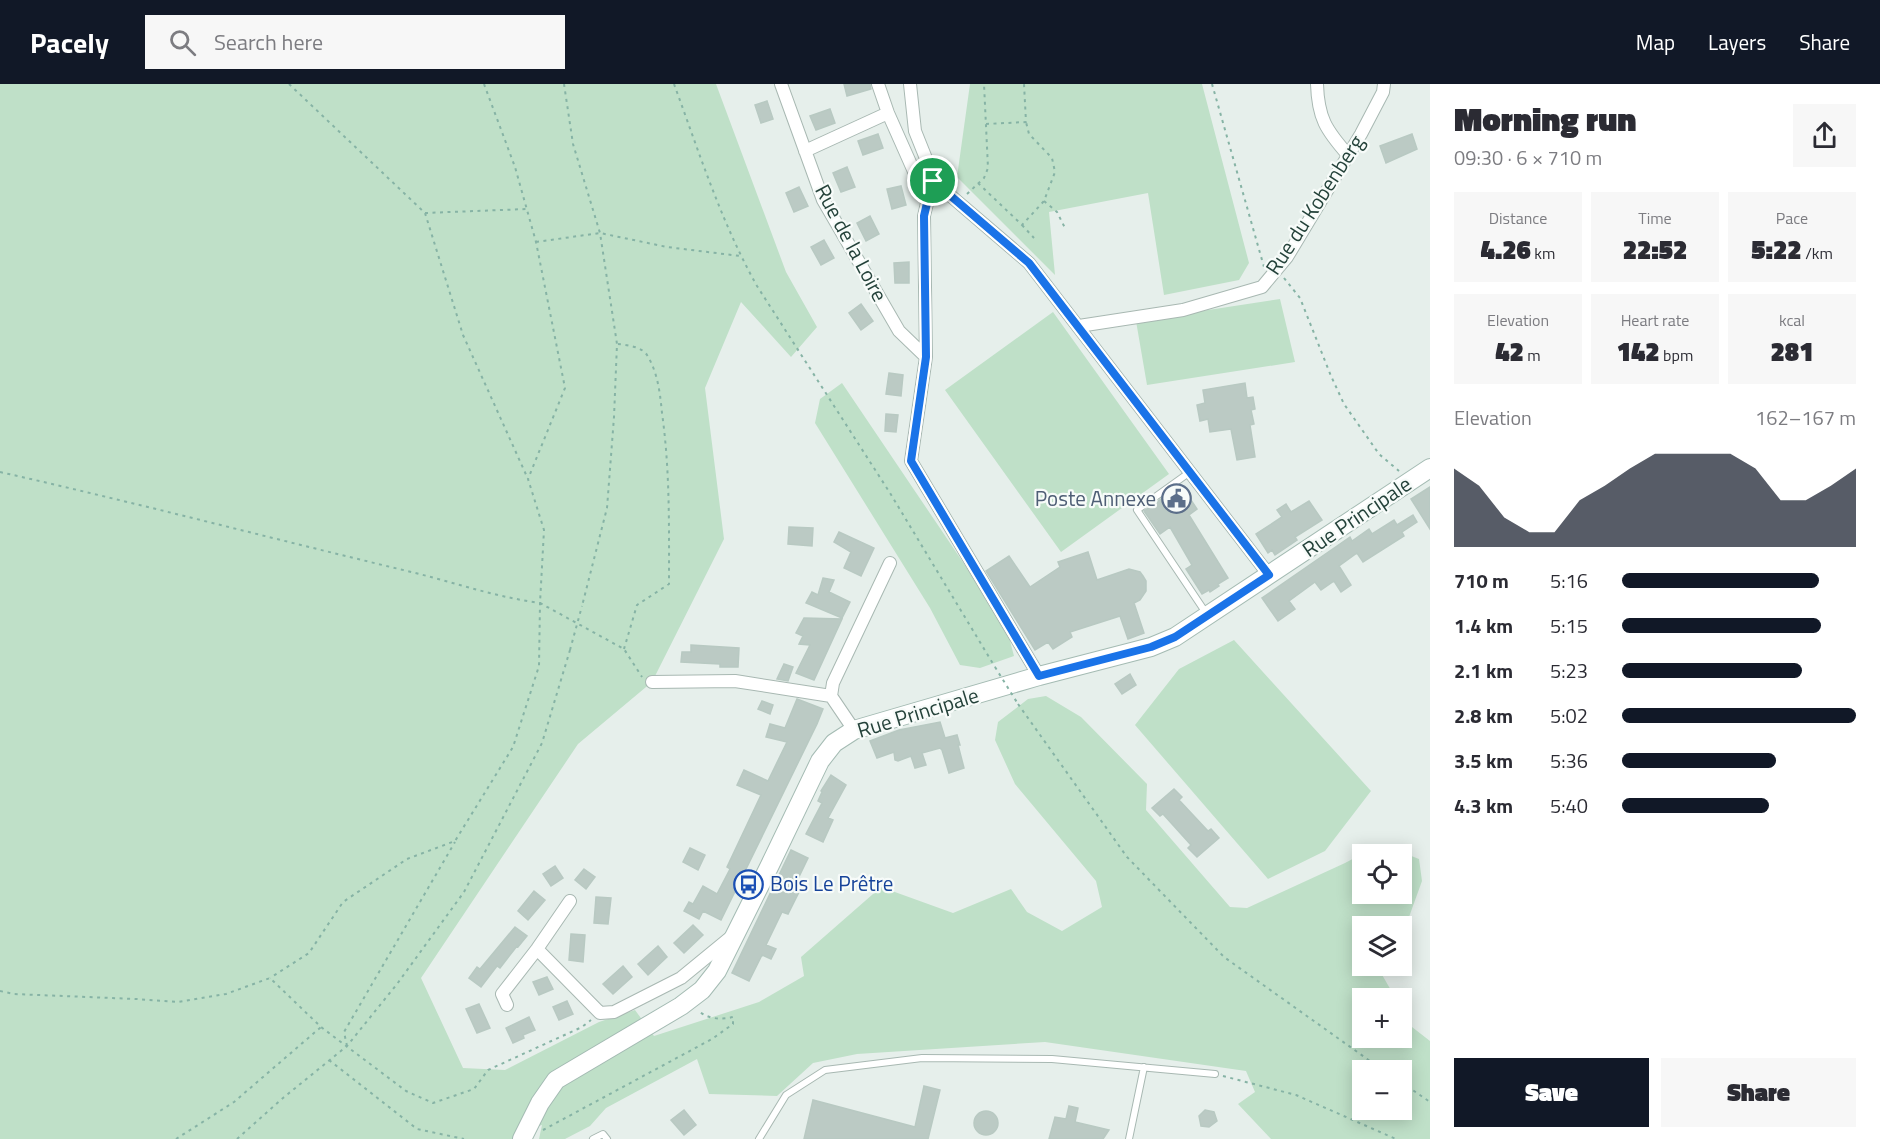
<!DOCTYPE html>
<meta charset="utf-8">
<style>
body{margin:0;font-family:"Titillium Web",sans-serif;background:#f7f7f7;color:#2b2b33;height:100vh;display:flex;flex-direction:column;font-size:22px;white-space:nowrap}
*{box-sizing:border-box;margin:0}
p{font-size:20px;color:#7c7c81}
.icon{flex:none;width:33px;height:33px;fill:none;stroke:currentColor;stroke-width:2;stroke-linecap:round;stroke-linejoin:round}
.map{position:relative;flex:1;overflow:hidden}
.panel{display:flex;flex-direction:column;background:#fff;width:450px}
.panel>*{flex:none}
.tools{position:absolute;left:1352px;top:760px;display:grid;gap:12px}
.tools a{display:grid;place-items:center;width:60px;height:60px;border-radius:0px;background:#fff;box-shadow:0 3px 15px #0003;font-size:30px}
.pin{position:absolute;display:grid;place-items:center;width:51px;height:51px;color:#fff;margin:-26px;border:3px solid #fff;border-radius:50%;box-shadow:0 2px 6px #0007}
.round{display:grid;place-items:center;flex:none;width:63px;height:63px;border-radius:0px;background:#f7f7f7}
.headline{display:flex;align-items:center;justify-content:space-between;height:102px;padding:0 24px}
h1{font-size:33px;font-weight:800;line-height:45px}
.stats{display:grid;grid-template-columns:repeat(3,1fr);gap:9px;height:102px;padding:6px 24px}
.stats div{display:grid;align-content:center;border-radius:0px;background:#f7f7f7;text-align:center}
.stats b{font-size:26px;font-weight:800}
.stats small{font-size:16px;font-weight:400}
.stats p{font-size:16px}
.chart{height:168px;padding:12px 24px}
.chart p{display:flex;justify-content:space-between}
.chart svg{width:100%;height:108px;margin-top:6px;fill:#111827;opacity:.7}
.action{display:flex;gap:12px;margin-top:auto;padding:12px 24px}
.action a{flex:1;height:69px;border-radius:0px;background:#111827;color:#fff;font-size:24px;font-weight:800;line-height:69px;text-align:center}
.action a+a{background:#f7f7f7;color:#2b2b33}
ul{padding:0 24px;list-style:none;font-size:20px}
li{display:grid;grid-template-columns:96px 72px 1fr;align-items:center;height:45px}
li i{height:15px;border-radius:8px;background:#111827}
header{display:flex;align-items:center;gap:36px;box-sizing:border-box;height:84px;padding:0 30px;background:#111827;color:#fff}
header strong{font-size:28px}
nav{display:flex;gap:33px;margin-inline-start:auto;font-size:21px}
.search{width:420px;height:54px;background:#f7f7f7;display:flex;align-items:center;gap:15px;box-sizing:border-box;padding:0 21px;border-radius:0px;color:#7c7c81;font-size:22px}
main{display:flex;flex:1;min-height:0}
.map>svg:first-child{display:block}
.green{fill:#bfe0c8;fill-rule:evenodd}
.building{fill:#bbcac4;stroke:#b8c9c2;stroke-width:1.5}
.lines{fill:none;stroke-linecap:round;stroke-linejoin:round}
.service-casing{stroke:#a8b8b2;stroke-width:8}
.minor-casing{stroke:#a8b8b2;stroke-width:14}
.secondary-casing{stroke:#a4bbb3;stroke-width:20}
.path{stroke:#86b3a5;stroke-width:2;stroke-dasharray:3 4.5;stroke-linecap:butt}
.service{stroke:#fff;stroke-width:6}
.minor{stroke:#fff;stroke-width:12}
.secondary{stroke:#fff;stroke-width:18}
.path-bridge{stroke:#86b3a5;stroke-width:2;stroke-dasharray:3 4.5;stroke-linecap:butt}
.route-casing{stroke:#fff;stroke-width:12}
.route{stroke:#1a73e8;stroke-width:8}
.labels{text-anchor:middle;stroke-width:4.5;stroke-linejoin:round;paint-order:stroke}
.street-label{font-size:21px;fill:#24423a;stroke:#f7fbf9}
.service-label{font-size:21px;fill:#4e5e75;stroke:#f7fbf9;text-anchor:end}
.transit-label{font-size:21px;fill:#164399;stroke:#f7fbf9;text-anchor:start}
</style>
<header>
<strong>Pacely</strong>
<div class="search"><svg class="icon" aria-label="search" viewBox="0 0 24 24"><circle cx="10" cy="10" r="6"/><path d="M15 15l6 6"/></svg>Search here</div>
<nav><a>Map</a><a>Layers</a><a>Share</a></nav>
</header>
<main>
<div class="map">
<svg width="1430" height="1055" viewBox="0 0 1430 1055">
<rect width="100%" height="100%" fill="#e6efeb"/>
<!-- green -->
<path class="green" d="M0,0H716L786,188L817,243L791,273L741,218L705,304L724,455L652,598L578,660L421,894L463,984L505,986L599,938L635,926L654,952L759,918L804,892L801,873L881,803L953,829L1011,805L1027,828L1062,847L1102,823L1096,797L1015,700L995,656L998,638L1028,615L1046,612L1081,633L1147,700L1146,726L1230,823L1247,824L1345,779L1381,760L1419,775L1422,797L1409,833L1401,843H1362V882H1377L1396,915H1362V954H1401V925L1412,943L1430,957V1055H1271L1238,1020L1255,1008L1246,987L1045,958L857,970L813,979L777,1012L709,1010L697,975L606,1024L590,1042L565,1055H539L542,1041L515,1050L512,1055H0ZM1362,771H1401V810H1362ZM1362,987H1401V1026H1362Z
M970,0H1202L1249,179L1239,196L1164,211L1148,109L1049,128L1055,191L957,93Z
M1280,215L1295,278L1147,301L1136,237Z
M1053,228L1169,390L1061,468L945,306Z
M842,299L1006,542L1014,572L980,584L960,581L930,524L815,339L820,315Z
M1234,556L1371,707L1325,767L1268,795L1135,641L1179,585Z"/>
<!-- building -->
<path class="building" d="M844,0H870L871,5L847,12Z
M767,17L773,35L761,39L755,21Z
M830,25L835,39L816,46L810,32Z
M878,50L883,64L863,71L858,57Z
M1412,50L1417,65L1386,79L1380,62Z
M847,83L855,103L841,108L833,89Z
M901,102L906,121L892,125L887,105Z
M799,103L808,122L794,128L786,109Z
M870,132L879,150L866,157L857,139Z
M824,156L834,174L821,181L811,163Z
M909,178V199H895L894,179Z
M861,220L873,237L861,246L849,229Z
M889,289L903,291L901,312L886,310Z
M1245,299L1247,314L1253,313L1255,325L1251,326L1254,340L1250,341L1255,373L1237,376L1231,345L1210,348L1208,335L1200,337L1197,321L1205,319L1203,306Z
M886,330L898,331L896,348L885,347Z
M1181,401L1197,425L1189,431L1228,494L1218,500L1219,502L1210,508L1209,506L1202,510L1186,485L1192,481L1170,443L1160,450L1144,427Z
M1430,403V445L1411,415Z
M1309,417L1322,436L1295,453L1297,456L1275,471L1272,466L1268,469L1256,450L1282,433L1277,426L1286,420L1291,428Z
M1413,431L1417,438L1402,448L1404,452L1363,478L1357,469L1339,482L1351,501L1341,508L1334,497L1321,506L1315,498L1289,517L1295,525L1278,537L1262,514L1350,453L1352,457L1369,445L1372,450L1394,436L1397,441Z
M789,443L813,444L812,462L788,460Z
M839,448L874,464L861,492L844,484L851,468L834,458Z
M1088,468L1097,496L1129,485L1140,488L1143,492L1146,497V507L1140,516L1134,519L1144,549L1128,555L1120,532L1070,548L1072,553L1053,565L1048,558L1035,566L986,487L1009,472L1030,503L1060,483L1058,478Z
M823,494L834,496L829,508L850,518L842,534L806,519L812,508L818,511Z
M804,534L842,535L814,596L796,589L810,561L799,560L803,552L796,549Z
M691,561L739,564L738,583H720V580L681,578L682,568H691Z
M784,580L793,583L788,597L777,595Z
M1130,590L1136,601L1122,610L1115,600Z
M797,615L823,625L817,640L721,836L703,827L699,835L684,827L689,818L693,820L703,802L717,810L730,785L727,783L761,711L737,701L744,686L768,697L787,658L766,653L770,640L785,644Z
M762,617L773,621L770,630L758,625Z
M940,638L945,654L957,651L960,661H958L964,684L949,689L942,666L940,664L922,669L926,681L915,684L911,672L898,677L895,676L894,668L877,674L870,657L899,646Z
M831,691L846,701L828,734L833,736L823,758L806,750L822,719L818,717L822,708L821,707Z
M1174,705L1182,713L1179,716L1208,747L1211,745L1219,754L1197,773L1188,764L1191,761L1163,730L1160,732L1152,724Z
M690,764L705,771L698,786L683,778Z
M791,766L808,774L795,801L801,804L788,830L782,828L766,861L776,865L771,875L762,871L749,897L732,889Z
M555,782L563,794L551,802L543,790Z
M584,785L595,793L586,805L575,796Z
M534,807L545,816L528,836L518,827Z
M596,813L611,814L608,840L594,839Z
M693,841L703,851L684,869L674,859Z
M515,843L527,852L518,863L517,862L500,884L497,882L481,903L469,894L477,883L480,885Z
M571,850L585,851L583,878L569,876Z
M658,862L667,873L648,891L638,880Z
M623,882L632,893L613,910L603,900Z
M547,893L553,905L539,911L533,898Z
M567,917L573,930L559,936L553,923Z
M479,920L490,944L477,949L466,925Z
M529,933L535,946L523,951L524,954L513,959L506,944Z
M924,1002L940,1006L928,1055H804L813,1016L915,1043Z
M1069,1022L1078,1024L1075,1038L1109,1046L1103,1055H1049L1055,1033L1066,1035Z
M684,1026L696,1041L684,1051L671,1036Z
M1205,1026L1214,1028L1217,1037L1209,1043L1201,1042L1199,1032Z
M974 1039a12 12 0 1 1 24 0a12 12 0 1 1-24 0Z"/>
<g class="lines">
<defs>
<path id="service" d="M1190,388L1137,426L1206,529
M593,1055L603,1050L607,1055
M759,1055L786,1011L825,986L922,974L1052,975L1215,990
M1129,1055L1144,983"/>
<path id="minor" d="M781,0L823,116L899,247L926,273
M878,0L888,29L916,92L924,102
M910,0L915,47L935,97
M1317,0C1318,34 1326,46 1348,71
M805,67L888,29
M943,108L952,113L1029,179L1269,491
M928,115L924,132L926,273L911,377L1039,592
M1079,242L1183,226L1262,203L1287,173L1361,50L1383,8L1384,0
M652,598L735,597L831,612
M854,646L831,612L833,599L890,479
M537,865L600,929L614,928L681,894L731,853
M507,921L502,910L537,865L570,817"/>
<path id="secondary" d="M522,1055L540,1019L556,996L681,922L702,906L717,887L769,783L820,677L834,659L854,646L1039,592L1151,563L1175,553L1430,384"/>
</defs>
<!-- service casing -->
<use href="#service" class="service-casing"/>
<!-- minor casing -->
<use href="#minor" class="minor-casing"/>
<!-- secondary casing -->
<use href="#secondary" class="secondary-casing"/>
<!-- path -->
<path class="path" d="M289,0L425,129L463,251L528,395
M484,0L515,83L536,158L565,304L528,395L544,446L540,519L624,565L642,593
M564,0L573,60L600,149L617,260L614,333L607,424L582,522
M674,0C699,68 721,138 757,202L890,409L995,583
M1212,0L1264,183
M986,40L1026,38L1024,0
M978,99L1022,141L1044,117L1055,88L1052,74L1029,50L1026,38
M967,110L984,94L988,84L984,0
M1044,117L1057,128L1065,144
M425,129L527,125
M1022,141L1034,154
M536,158L600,149L667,163L740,172
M1284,194L1300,214L1331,292L1344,320L1379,370L1399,387
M618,260C628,261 642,263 647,271C658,289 660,309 662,329C670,386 669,443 669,500L637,521L624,565
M0,388C133,418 266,453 399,485C447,496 490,512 540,519L539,582L513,663L455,757L407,775L343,818L309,869L270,894
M1018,620L1127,773L1224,873L1384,987
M0,907L14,910L136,915L178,918L226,910L270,894L321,943L406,1007L433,1019L474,1005L488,986L582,943L591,936
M347,962L344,948L455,758
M329,976L417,1045L464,1055
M1223,992L1296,1011L1396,1055
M1401,998L1430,1018
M543,1046L712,955L733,940V933C722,936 707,935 699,927
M176,1055L234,1018L321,943
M237,1055L283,1014L347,962L397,900L464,808L542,659L570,566"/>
<!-- service -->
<use href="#service" class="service"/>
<!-- minor -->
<use href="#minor" class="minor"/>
<!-- secondary -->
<use href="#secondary" class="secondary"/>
<!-- path-bridge -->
<path class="path-bridge" d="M570,566L582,522
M995,583L1018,620"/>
</g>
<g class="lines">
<defs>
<path id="route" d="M929,97C938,96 942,99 943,108L952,113L1029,179L1269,491L1175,553L1151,563L1039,592L911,377L926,273L924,132L928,115L923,106L926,100Z"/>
</defs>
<!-- route casing -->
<use href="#route" class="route-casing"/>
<!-- route -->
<use href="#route" class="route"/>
</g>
<!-- icons -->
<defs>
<symbol id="civic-ring" viewBox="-11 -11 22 22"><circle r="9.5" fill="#f7fbf9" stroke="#5c6f8a" stroke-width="1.5"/><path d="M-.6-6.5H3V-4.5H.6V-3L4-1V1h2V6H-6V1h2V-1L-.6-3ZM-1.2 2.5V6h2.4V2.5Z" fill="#5c6f8a"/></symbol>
<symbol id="bus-ring" viewBox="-11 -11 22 22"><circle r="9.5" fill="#f7fbf9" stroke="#1a4fb4" stroke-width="1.5"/><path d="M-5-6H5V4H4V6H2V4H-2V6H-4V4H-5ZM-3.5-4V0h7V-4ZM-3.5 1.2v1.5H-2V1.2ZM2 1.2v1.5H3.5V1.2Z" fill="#1a4fb4"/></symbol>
</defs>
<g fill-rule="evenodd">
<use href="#civic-ring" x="1160" y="398" width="33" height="33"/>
<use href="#bus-ring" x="732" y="784" width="33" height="33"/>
</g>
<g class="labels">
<!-- street labels -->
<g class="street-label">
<text transform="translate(1315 121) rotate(-57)" y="7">Rue du Kobenberg</text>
<text transform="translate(851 159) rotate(62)" y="7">Rue de la Loire</text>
<text transform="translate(1357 433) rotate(-34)" y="7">Rue Principale</text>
<text transform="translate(918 629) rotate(-17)" y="7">Rue Principale</text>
</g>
<!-- service labels -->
<g class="service-label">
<text x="1156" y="422">Poste Annexe</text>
</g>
<!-- transit labels -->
<g class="transit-label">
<text x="770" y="807">Bois Le Prêtre</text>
</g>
</g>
</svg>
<div class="tools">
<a><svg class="icon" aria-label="locate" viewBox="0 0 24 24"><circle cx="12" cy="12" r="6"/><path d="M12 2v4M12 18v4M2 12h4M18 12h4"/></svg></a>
<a><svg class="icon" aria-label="layers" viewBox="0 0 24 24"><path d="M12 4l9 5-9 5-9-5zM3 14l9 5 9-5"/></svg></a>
<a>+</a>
<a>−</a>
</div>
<div class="pin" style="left:933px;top:97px;background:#1e9e55"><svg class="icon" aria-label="arrive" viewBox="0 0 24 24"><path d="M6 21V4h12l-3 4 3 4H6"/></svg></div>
</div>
<section class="panel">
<div class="headline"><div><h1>Morning run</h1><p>09:30 · 6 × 710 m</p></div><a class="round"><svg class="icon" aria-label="share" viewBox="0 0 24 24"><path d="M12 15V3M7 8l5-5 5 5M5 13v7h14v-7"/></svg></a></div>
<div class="stats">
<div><p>Distance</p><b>4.26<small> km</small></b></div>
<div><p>Time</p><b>22:52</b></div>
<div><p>Pace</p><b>5:22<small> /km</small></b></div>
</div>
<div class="stats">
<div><p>Elevation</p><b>42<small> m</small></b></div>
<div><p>Heart rate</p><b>142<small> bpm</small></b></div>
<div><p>kcal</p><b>281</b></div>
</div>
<div class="chart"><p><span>Elevation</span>162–167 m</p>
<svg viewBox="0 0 160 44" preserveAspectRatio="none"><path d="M0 44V12L10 19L20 32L30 38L40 38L50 25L60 19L70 12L80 6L90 6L100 6L110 6L120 12L130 25L140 25L150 19L160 12V44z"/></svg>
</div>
<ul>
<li><b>710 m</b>5:16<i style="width:84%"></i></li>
<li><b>1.4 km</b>5:15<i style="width:85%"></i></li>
<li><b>2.1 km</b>5:23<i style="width:77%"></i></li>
<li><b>2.8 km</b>5:02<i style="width:100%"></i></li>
<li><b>3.5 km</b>5:36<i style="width:66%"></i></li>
<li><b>4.3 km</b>5:40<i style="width:63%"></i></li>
</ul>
<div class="action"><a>Save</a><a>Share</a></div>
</section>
</main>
